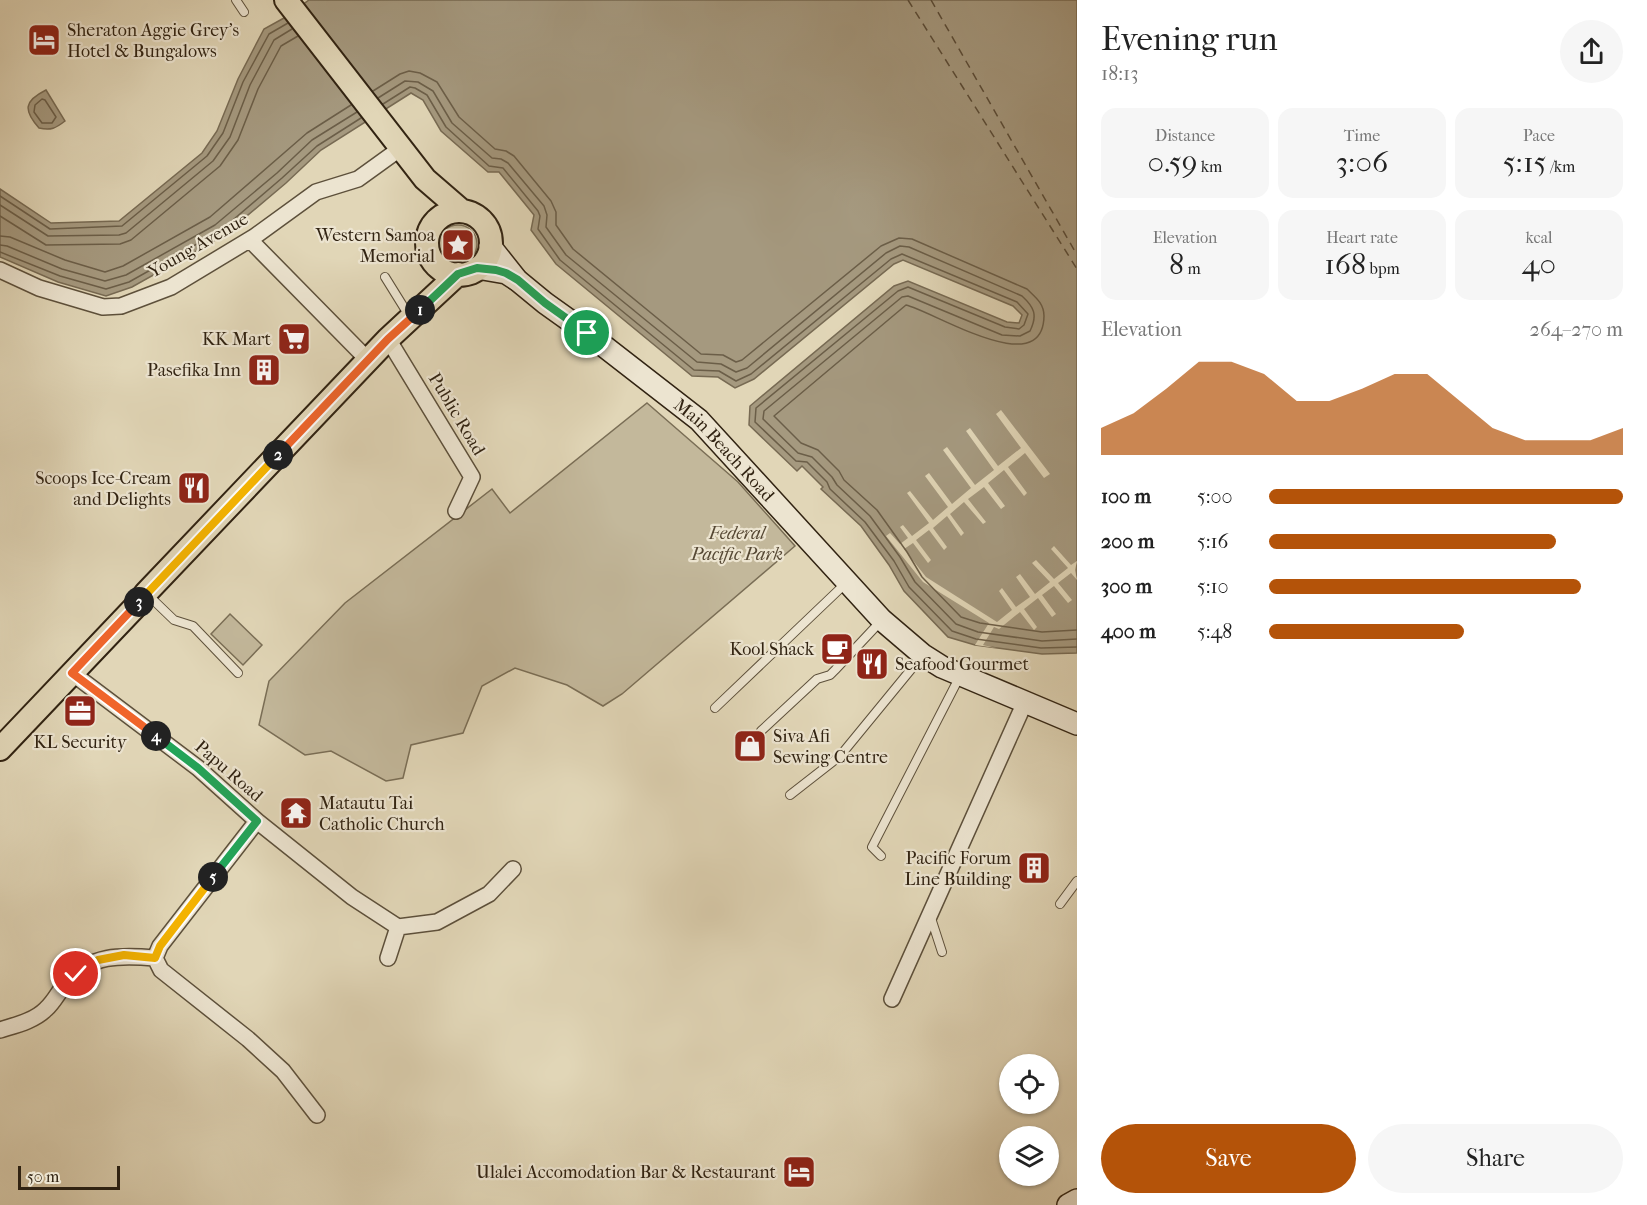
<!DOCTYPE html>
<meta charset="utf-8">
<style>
body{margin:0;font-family:"IM FELL French Canon",serif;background:#f6f6f6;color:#222;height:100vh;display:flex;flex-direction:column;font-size:22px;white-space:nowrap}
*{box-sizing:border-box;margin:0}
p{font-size:20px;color:#767676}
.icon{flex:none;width:33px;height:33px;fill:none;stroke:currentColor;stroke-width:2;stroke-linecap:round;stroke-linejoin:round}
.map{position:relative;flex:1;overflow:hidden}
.panel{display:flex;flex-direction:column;background:#fff;width:570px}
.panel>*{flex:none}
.tools{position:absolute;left:999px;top:1054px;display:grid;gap:12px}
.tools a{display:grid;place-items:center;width:60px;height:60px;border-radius:50%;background:#fff;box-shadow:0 2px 4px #0004;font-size:30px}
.scale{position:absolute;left:18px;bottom:15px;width:102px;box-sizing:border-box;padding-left:6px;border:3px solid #312312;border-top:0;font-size:16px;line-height:21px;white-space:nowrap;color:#312312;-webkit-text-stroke:4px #ece4d0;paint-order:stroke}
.pin{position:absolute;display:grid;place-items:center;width:51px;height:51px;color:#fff;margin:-26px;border:3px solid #fff;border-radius:50%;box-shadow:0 2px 6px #0007}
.km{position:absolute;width:30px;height:30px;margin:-15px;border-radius:50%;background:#222;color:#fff;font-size:16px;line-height:30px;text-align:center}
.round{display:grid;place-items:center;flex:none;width:63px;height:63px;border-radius:32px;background:#f6f6f6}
.headline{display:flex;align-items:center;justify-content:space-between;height:102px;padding:0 24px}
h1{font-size:33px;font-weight:600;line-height:45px}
.figures{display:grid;grid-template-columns:repeat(3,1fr);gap:9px;height:102px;padding:6px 24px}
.figures div{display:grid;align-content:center;border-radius:15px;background:#f6f6f6;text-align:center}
.figures b{font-size:30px;font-weight:600}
.figures small{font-size:16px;font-weight:400}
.figures p{font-size:16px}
.chart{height:168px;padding:12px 24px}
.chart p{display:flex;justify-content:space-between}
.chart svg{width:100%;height:108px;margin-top:6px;fill:#b45309;opacity:.7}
.primary-button{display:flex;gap:12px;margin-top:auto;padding:12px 24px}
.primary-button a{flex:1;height:69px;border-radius:36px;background:#b45309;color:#fff;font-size:24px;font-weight:600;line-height:69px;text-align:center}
.primary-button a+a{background:#f6f6f6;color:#222}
ul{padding:0 24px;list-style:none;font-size:20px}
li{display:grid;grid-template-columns:96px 72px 1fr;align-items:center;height:45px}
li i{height:15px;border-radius:8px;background:#b45309}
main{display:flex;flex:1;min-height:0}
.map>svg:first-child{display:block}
.green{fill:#c3b89b;stroke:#7a6e56;stroke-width:1.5}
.water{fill:#a5997f;stroke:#776a53;stroke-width:1.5}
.pier{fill:#e1d6b7}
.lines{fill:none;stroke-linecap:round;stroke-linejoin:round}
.shore{stroke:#6b5e48;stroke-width:1.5}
.ferry{stroke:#5a4c38;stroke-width:1.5;stroke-dasharray:8 6;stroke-linecap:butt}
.lane-casing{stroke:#5d503b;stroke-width:10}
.street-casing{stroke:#5d503b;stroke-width:18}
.secondary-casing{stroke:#312312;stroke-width:24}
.primary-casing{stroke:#312312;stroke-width:26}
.lane{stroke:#ece4d0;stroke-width:8}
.street{stroke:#ece4d0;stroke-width:15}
.secondary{stroke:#ece4d0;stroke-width:21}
.primary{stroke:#e1d6b7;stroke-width:22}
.split-1-casing{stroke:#fff;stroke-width:12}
.split-2-casing{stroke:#fff;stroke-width:12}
.split-3-casing{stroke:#fff;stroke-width:12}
.split-4-casing{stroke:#fff;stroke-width:12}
.split-5-casing{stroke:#fff;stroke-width:12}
.split-6-casing{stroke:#fff;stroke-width:12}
.split-1{stroke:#22a559;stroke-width:8}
.split-2{stroke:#f0652b;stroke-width:8}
.split-3{stroke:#f5b400;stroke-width:8}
.split-4{stroke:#f0652b;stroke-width:8}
.split-5{stroke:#22a559;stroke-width:8}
.split-6{stroke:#f5b400;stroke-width:8}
.labels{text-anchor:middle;stroke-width:4.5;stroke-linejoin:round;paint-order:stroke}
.poi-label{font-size:18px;fill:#312312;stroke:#ece4d0;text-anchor:end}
.street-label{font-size:18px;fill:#312312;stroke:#ece4d0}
.park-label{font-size:18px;font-style:italic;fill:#564834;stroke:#ece4d0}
</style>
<main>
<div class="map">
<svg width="1077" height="1205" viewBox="0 0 1077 1205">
<rect width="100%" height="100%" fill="#e1d6b7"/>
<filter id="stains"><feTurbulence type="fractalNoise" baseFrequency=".00333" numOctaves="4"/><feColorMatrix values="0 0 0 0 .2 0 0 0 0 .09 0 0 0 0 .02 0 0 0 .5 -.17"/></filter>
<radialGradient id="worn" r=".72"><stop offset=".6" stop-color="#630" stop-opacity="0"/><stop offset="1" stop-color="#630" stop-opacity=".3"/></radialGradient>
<!-- green -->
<path class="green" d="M439 244a19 19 0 1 1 38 0a19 19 0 1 1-38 0Z
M647,403L738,482L795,546L622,694L603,706L567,685L515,668L482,686L463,733L411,745L403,778L386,781L331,751L305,755L259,725L269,681L345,603L492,489L510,513Z
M230,614L262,645L243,665L211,634Z"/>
<!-- water -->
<path class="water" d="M309,0H1077V653L1042,654L975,645L948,637L904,591L889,565L861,526L821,489L823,487L802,466L797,471L749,425L750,406L894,286L908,281L1007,322L1019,323L1022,315L1013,306L903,260L894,264L754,379L735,388L718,377L692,376L556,264L531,230L534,215L499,172H488L441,131L423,100L411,93L321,150L286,183L223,236L132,287L106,296L58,282L0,257V189L51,223L119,221L202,153L217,131L238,79L264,29L284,18Z
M46,90L65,121C56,128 51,131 39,128C23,110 24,101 46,90Z"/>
<!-- pier -->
<path class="pier" d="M1001,410L1050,474L1044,478L1025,453L1008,467L1027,493L1024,496L1004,470L988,483L1005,506L1001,509L984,487L968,499L986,522L983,524L964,502L950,514L964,533L961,536L947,516L933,528L947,547L944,550L929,530L916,540L931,560L928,563L913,543L904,549L926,577L997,622L1012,610L999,591L1002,588L1016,607L1030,597L1016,577L1020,574L1035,594L1050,582L1032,563L1036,560L1054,579L1068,568L1051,549L1054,546L1071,565L1077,561L1075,570L1077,580L1071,573L1058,583L1072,600L1068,603L1054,586L1042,595L1056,614L1052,617L1038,598L1024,609L1037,627L1034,630L1020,612L999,629L994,627L983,645L997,648L975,645L989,623L923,582L886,536L890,533L900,544L908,538L900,527L903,525L912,536L929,523L907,493L910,491L933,520L948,507L925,476L929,473L952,504L971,488L943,450L947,447L975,485L994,470L966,431L970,428L998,466L1021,448L996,414Z"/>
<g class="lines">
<!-- shore -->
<path class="shore" d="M373,91L400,74L409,71L420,73L437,82L459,117L495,149L506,151L514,156L551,201L556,212V225L573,249L701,354L723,355L736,362L742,360L881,246L899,238L912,239L1027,289C1035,297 1044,303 1044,316C1043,382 935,312 906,305L774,416L801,443L818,450L839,471L844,480L877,510L907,552L922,577L961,617L980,623L1042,632L1077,630
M378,98L405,81L418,82L433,91L452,123L492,158L501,159L508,163L544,206L547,215L546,227L566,255L697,362L721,364L736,372L747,368L886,253L900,246L909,247L1022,296C1034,307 1038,315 1030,331L1020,336L1002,335L908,296L902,297L764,411L763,419L798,453L812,457L832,477L837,485L870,516L900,557L915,582L956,624L978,632L1042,641L1077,639
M42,99L45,100L56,117L52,123H42L34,112L35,105Z
M383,104L410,87L415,88L427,95L446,127L489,166L503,168L538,211L540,216L538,229L560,260L694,370L719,371L736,381L751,374L891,259L902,254L1017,302L1028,314L1024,325L1019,329L1005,327L908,287L898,291L756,408L755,422L796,461L807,462L827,482L830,489L865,522L894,561L909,587L952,631L976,639L1041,648L1077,647
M0,196L50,229L122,226L207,156L223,133L243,82L269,34L288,23
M0,205L48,236L119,235L126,233L213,161L230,137L250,85L274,40L292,29
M0,216L46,245L120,244L131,240L220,166L238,140L258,89L281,46L298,36
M0,236L10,237L65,260L105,272L123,266L210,217L307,133L351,105
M0,245L7,246L62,269L105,281L126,275L215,225L277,173L312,140L357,112
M0,252L60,276L106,289L129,282L220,231L282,178L317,146L361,118"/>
<!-- ferry -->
<path class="ferry" d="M908,0L1077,269
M931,0L1077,255"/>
<defs>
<path id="lane" d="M236,0L244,12
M385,277L408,314
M147,594L174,620L193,626L238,673
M715,708L846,583
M761,731L817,679L830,675L835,670L881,621
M790,795L840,756L922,656
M881,856L872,847L960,676
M1060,904L1077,881
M930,915L942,952"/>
<path id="street" d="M250,240L368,360
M0,270L39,288L103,307L121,306L171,287L254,237L316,192L358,179L401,148
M388,339L472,477L456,511
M72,673L198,768L257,821L352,897L398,927L437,922L489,894L513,869
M155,958L161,970L248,1039L283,1071L317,1115
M155,958L160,946L257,821
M388,958L398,927
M892,999L1025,702
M0,1030C16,1025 34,1021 46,1009C54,1002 59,991 66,983C90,954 121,955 155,958"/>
<g id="secondary">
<path id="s1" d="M490,246L517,280L545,303L587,333L699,420L882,620L923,655L942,667L1077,724"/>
<path d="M477,268L506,273L517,280"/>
<path d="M1068,1205L1077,1200"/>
</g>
<path id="primary" d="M286,0L425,179L462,211
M427 243a32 32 0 1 1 64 0a32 32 0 1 1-64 0Z
M0,749L136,606L146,593L388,339L458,274"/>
</defs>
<!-- lane casing -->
<use href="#lane" class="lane-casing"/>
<!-- street casing -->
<use href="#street" class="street-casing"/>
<!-- secondary casing -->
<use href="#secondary" class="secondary-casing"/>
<!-- primary casing -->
<use href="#primary" class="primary-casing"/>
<!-- lane -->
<use href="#lane" class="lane"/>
<!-- street -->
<use href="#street" class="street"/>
<!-- secondary -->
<use href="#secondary" class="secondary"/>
<!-- primary -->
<use href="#primary" class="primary"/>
</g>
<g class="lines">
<defs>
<path id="split-1" d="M420,310L458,274L477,268L496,270L506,273L518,280L545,303L587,333"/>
<path id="split-2" d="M278,455L388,339L420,310"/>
<path id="split-3" d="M139,602L278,455"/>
<path id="split-4" d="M139,602L72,673L156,736"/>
<path id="split-5" d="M156,736L198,768L257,821L213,877"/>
<path id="split-6" d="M76,974L98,960L124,955L155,958L160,946L213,877"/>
</defs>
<!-- split-1 casing -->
<use href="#split-1" class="split-1-casing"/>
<!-- split-2 casing -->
<use href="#split-2" class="split-2-casing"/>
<!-- split-3 casing -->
<use href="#split-3" class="split-3-casing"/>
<!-- split-4 casing -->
<use href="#split-4" class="split-4-casing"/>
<!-- split-5 casing -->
<use href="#split-5" class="split-5-casing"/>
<!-- split-6 casing -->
<use href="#split-6" class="split-6-casing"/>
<!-- split-1 -->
<use href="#split-1" class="split-1"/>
<!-- split-2 -->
<use href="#split-2" class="split-2"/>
<!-- split-3 -->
<use href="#split-3" class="split-3"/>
<!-- split-4 -->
<use href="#split-4" class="split-4"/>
<!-- split-5 -->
<use href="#split-5" class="split-5"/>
<!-- split-6 -->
<use href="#split-6" class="split-6"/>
</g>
<!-- icons -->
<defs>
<symbol id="hotel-square" viewBox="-11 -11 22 22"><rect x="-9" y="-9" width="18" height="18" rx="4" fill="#8f2418" stroke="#ece4d0"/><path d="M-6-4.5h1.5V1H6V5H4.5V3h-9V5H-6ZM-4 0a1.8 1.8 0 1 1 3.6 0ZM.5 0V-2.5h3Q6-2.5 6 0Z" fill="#fff"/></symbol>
<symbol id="sight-square" viewBox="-11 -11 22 22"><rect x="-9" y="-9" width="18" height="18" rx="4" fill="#8f2418" stroke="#ece4d0"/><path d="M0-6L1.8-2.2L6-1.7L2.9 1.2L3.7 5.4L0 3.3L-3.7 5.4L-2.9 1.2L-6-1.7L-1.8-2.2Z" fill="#fff"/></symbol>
<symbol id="supermarket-square" viewBox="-11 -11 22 22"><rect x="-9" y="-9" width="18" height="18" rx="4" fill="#8f2418" stroke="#ece4d0"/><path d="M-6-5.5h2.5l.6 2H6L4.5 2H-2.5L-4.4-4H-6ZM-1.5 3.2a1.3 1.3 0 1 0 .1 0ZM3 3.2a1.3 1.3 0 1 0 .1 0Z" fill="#fff"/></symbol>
<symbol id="building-square" viewBox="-11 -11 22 22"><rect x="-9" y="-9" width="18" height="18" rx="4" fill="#8f2418" stroke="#ece4d0"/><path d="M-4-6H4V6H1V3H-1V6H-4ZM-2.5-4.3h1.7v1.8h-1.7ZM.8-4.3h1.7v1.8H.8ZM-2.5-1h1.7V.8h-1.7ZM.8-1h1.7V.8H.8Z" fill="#fff"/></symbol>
<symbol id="restaurant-square" viewBox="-11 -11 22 22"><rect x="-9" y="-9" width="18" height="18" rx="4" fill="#8f2418" stroke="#ece4d0"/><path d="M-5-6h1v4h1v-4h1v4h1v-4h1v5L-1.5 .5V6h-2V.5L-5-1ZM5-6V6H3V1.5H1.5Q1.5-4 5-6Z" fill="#fff"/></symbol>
<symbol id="cafe-square" viewBox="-11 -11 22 22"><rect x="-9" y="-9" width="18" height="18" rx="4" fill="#8f2418" stroke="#ece4d0"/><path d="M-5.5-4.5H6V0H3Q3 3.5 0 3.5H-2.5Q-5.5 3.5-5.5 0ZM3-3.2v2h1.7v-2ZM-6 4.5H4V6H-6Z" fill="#fff"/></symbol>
<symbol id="office-square" viewBox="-11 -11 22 22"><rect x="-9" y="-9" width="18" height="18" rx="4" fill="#8f2418" stroke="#ece4d0"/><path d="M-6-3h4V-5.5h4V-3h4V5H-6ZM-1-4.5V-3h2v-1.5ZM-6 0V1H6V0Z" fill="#fff"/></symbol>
<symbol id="shop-square" viewBox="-11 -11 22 22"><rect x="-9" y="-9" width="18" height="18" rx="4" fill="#8f2418" stroke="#ece4d0"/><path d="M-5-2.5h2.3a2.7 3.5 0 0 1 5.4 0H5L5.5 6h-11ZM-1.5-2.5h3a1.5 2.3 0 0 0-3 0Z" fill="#fff"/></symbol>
<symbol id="temple-square" viewBox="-11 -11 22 22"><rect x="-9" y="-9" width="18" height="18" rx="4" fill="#8f2418" stroke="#ece4d0"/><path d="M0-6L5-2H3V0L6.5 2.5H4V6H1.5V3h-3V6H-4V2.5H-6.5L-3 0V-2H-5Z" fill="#fff"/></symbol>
</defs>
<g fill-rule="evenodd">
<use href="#hotel-square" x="25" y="21" width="38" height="38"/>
<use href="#sight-square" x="439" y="226" width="38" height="38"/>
<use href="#supermarket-square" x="275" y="320" width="38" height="38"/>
<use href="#building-square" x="245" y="351" width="38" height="38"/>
<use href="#restaurant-square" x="175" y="469" width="38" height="38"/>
<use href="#cafe-square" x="818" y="630" width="38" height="38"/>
<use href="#restaurant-square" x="853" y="645" width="38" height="38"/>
<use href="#office-square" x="61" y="692" width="38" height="38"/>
<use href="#shop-square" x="731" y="727" width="38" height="38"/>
<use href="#temple-square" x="277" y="794" width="38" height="38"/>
<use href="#building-square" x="1015" y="849" width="38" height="38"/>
<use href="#hotel-square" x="780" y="1153" width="38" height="38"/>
</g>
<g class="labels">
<!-- poi labels -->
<g class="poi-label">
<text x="67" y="36" text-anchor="start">Sheraton Aggie Grey's<tspan x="67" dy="21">Hotel &amp; Bungalows</tspan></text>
<text x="435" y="241">Western Samoa<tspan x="435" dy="21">Memorial</tspan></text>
<text x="271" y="345">KK Mart</text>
<text x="241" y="376">Pasefika Inn</text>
<text x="171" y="484">Scoops Ice-Cream<tspan x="171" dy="21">and Delights</tspan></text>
<text x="814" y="655">Kool Shack</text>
<text x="895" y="670" text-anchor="start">Seafood Gourmet</text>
<text x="773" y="742" text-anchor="start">Siva Afi<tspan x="773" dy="21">Sewing Centre</tspan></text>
<text x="80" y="748" text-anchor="middle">KL Security</text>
<text x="319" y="809" text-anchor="start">Matautu Tai<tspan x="319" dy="21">Catholic Church</tspan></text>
<text x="1011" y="864">Pacific Forum<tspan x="1011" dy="21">Line Building</tspan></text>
<text x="776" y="1178">Ulalei Accomodation Bar &amp; Restaurant</text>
</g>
<!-- street labels -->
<g class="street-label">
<text transform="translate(198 245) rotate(-30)" y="6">Young Avenue</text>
<text transform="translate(457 414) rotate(59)" y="6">Public Road</text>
<text dy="6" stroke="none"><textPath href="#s1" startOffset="312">Main Beach Road</textPath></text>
<text transform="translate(229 771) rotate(41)" y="6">Papu Road</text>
</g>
<!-- park labels -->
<g class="park-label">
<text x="737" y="539">Federal<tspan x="737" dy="21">Pacific Park</tspan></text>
</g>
</g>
<rect width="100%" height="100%" filter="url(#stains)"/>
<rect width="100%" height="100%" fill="url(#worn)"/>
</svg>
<div class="tools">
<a><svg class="icon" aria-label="locate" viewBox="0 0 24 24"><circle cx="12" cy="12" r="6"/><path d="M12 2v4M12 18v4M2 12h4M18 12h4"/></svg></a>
<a><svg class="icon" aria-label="layers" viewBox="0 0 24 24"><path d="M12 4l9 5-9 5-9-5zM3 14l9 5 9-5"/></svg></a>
</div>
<div class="scale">50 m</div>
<div class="pin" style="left:587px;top:333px;background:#1e9e55"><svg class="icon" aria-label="arrive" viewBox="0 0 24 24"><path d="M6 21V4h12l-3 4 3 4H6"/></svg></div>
<div class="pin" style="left:76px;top:974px;background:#d93025"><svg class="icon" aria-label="check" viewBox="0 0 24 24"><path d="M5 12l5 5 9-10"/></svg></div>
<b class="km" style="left:420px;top:310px">1</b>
<b class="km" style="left:278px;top:455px">2</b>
<b class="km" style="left:139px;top:602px">3</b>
<b class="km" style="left:156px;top:736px">4</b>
<b class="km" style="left:213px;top:877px">5</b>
</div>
<section class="panel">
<div class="headline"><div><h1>Evening run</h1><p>18:13</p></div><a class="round"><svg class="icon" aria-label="share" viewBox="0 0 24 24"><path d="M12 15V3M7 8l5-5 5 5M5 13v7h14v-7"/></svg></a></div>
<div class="figures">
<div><p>Distance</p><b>0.59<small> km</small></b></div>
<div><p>Time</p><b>3:06</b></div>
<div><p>Pace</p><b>5:15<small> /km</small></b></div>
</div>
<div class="figures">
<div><p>Elevation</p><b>8<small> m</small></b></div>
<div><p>Heart rate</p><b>168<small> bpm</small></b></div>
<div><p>kcal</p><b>40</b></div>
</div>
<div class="chart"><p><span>Elevation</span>264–270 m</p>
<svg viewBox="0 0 160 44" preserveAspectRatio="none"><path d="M0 44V33L10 27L20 17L30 6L40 6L50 11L60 22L70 22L80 17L90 11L100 11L110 22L120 33L130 38L140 38L150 38L160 33V44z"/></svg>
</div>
<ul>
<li><b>100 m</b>5:00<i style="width:100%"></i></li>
<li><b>200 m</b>5:16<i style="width:81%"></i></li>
<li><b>300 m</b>5:10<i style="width:88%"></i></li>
<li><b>400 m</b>5:48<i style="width:55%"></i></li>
</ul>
<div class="primary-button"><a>Save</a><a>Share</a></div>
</section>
</main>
